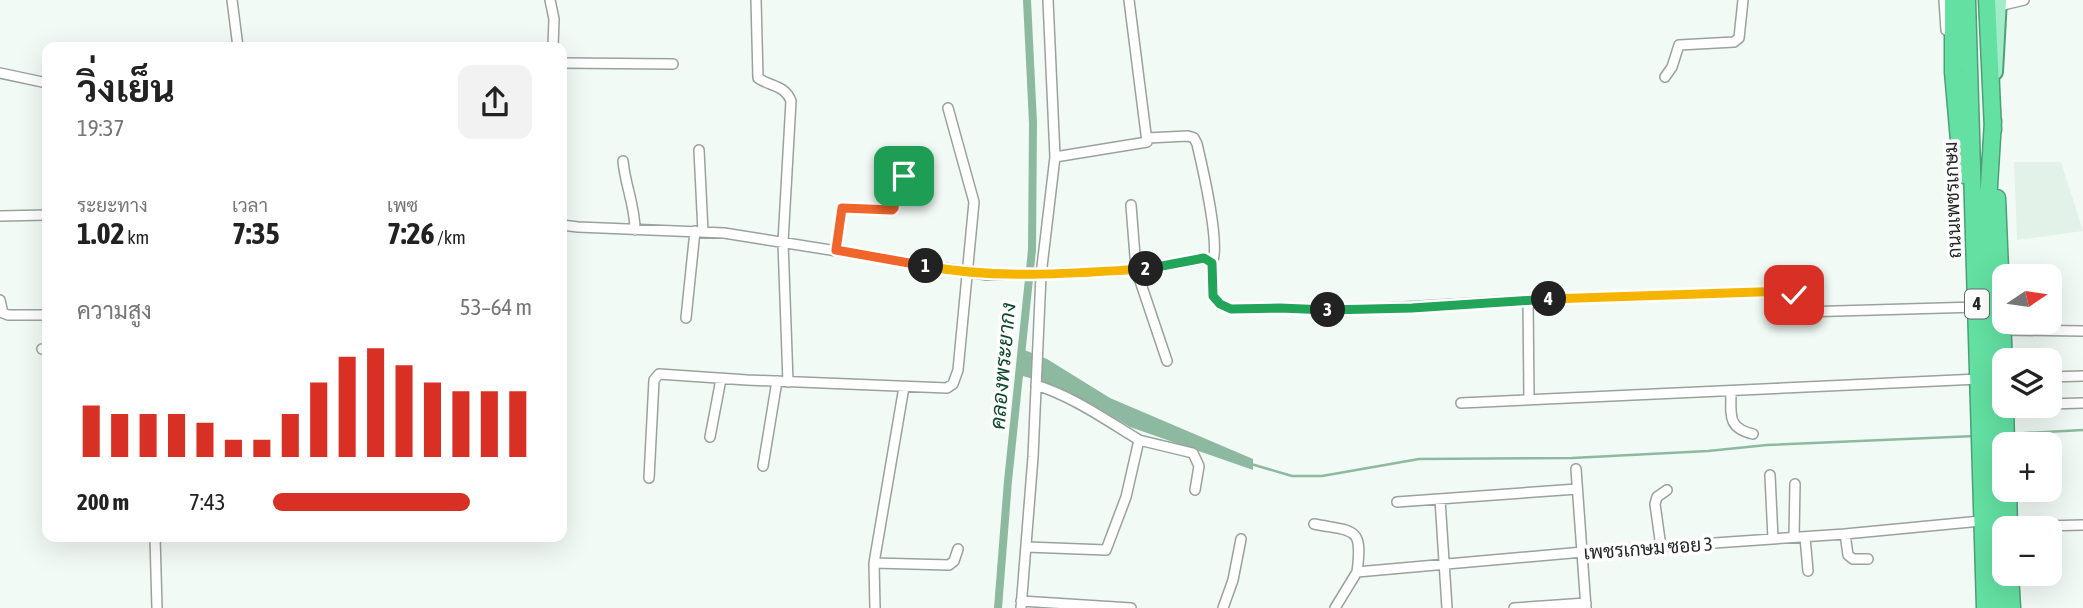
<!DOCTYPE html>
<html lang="th">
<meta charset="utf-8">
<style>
body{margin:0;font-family:"Asap Condensed",Sarabun,sans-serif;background:#f2f2f2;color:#222;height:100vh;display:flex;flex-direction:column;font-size:26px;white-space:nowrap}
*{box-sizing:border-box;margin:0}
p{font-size:23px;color:#767676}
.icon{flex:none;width:38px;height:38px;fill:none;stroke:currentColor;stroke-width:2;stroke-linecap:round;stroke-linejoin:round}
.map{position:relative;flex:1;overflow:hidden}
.side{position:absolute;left:42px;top:42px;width:525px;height:500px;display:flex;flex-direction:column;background:#fff;border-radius:14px;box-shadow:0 7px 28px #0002}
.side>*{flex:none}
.needle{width:46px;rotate:77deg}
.tools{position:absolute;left:1992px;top:264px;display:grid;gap:14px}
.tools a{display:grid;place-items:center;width:70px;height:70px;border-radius:14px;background:#fff;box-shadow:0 7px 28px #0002;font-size:35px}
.pin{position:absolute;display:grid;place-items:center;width:60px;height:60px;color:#fff;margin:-30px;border-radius:14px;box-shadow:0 4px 10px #0006}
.km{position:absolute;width:35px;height:35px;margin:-18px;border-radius:50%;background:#222;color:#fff;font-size:19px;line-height:35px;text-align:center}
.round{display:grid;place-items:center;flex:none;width:74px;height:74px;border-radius:14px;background:#f2f2f2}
.headline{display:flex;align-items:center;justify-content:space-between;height:119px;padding:0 35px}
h1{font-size:38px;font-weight:700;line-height:52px}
.figures{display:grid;grid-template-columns:repeat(3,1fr);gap:10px;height:119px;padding:7px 35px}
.figures div{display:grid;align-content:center}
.figures b{font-size:30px;font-weight:700}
.figures small{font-size:19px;font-weight:400}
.figures p{font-size:19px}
.chart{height:196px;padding:14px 35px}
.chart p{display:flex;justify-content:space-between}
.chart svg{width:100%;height:126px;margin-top:7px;stroke:#d93025;stroke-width:6}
ul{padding:0 35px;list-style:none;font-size:23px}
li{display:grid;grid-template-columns:112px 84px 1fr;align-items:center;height:52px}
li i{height:18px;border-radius:9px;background:#d93025}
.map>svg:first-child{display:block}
.built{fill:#e2f2e8}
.water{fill:#8db9a0}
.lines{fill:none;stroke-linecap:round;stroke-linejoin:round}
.stream{stroke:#8db9a0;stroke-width:2.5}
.canal{stroke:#8db9a0;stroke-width:8}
.street-casing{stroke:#9aa29d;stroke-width:12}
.primary-casing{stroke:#4d9f76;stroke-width:18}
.highway-casing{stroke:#4d9f76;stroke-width:19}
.street{stroke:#fff;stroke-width:9}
.primary{stroke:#a1ecc7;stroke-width:14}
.highway{stroke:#63e0a2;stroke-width:16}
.split-1-casing{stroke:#fff;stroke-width:14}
.split-2-casing{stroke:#fff;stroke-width:14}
.split-3-casing{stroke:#fff;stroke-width:14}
.split-4-casing{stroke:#fff;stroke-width:14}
.split-5-casing{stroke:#fff;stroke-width:14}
.split-1{stroke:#f0652b;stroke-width:9}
.split-2{stroke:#f5b400;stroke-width:9}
.split-3{stroke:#22a559;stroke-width:9}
.split-4{stroke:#22a559;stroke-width:9}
.split-5{stroke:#f5b400;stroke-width:9}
.labels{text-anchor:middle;stroke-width:7;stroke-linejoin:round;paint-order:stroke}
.shield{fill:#fff;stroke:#666866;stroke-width:2}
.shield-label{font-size:18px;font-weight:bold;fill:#242725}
.street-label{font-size:19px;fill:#242725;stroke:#fff}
.water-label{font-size:21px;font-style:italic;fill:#10482f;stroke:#fff}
</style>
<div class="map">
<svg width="2083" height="608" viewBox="0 0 2083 608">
<rect width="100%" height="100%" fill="#f2faf5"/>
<!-- built -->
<path class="built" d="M2014,162H2061L2083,231L2017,240Z"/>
<!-- water -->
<path class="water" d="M1022,349L1047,359L1110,398L1253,459V470L1130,427L1091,404L1044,382L1019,375Z"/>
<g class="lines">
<!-- stream -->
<path class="stream" d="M2025,433L2083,430
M1251,464L1292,476H1322L1419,459L1572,458L1708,451L1767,445L1975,436"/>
<!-- canal -->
<path class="canal" d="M998,608L1008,481L1032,250L1033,123L1027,0"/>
<defs>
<path id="street" d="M232,0L238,47
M550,0L554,19L553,47
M756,0L758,78C771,87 785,85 791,101L783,242L788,382
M1048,0L1055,157
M1944,0L1946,30
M1999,6L2024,0
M562,63L673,64
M0,73L47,83
M1665,77L1672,67L1679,45L1734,42L1739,38L1743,0
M1147,138L1188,136L1194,138L1197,144C1202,165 1221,247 1212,263
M699,150L703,232
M623,161C625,185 635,205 635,230
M1131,205L1136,269L1167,361
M0,216L47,215
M562,225L578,227L724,233L987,275L1123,271L1154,268L1204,259L1212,263L1213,296L1220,304L1231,309L1280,308L1334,311L1528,300L1790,291L1802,312L1977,307
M836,250L842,208L892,210L894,207L897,188L904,176
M0,300L3,313L8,315H47
M1528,300L1529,398
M686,318L695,231
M2002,330L2083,331
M42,349H47
M2049,377L2083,376
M1036,385C1074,397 1106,420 1139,440
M1731,392C1731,415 1727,428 1753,434
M1461,403L1979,379
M2049,404L2083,403
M710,437L721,379
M763,466L777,381
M1576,469L1586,608
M1770,475L1773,539
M649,478L654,380L659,374L747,380L947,388L953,384L958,370L974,202L948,108
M1440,499L1447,608
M1397,502L1577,489
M1314,524C1355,532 1363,526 1357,572
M2008,527L2083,525
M1845,534L1848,555L1853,559H1868
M155,537L157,608
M1794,537L1795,484
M1805,537L1808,571
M1027,547L1106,550L1126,497L1139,440L1193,453L1199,466L1195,490
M1661,547L1655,504L1657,497L1667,490
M874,563L949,565L954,561L958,549
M1021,601L1131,608
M875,608L874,563L904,387
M1021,608L1033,457L1041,275L1055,157L1147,142L1129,0
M1223,608L1233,580L1241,539
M1335,608L1357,572L1583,552L1845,534L1981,521
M1514,608L1586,603"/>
<path id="primary" d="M1995,72L1999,0"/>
<path id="highway" d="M1953,0V72L1962,175
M1967,0L1985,608
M1987,0L1993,130
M1993,121L1987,219L1994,487L2000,608
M1997,198L2004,365
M2005,406L2006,444
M2008,490L2009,528
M2010,574L2012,608"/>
</defs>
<!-- street casing -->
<use href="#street" class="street-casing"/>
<!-- primary casing -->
<use href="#primary" class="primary-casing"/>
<!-- highway casing -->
<use href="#highway" class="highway-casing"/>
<!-- street -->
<use href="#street" class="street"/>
<!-- primary -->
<use href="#primary" class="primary"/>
<!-- highway -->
<use href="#highway" class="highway"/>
</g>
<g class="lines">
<defs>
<path id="split-1" d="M904,176L897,188L894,208L892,210L842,208L836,250L926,266"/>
<path id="split-2" d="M926,266C999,280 1072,273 1146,269"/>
<path id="split-3" d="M1146,269L1204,258L1212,263L1213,296L1220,304L1231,309L1280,308L1328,310"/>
<path id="split-4" d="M1328,310L1412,308L1549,299"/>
<path id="split-5" d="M1549,299L1790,291L1794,295"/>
</defs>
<!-- split-1 casing -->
<use href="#split-1" class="split-1-casing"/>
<!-- split-2 casing -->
<use href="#split-2" class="split-2-casing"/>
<!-- split-3 casing -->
<use href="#split-3" class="split-3-casing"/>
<!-- split-4 casing -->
<use href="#split-4" class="split-4-casing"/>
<!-- split-5 casing -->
<use href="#split-5" class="split-5-casing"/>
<!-- split-1 -->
<use href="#split-1" class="split-1"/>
<!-- split-2 -->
<use href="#split-2" class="split-2"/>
<!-- split-3 -->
<use href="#split-3" class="split-3"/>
<!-- split-4 -->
<use href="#split-4" class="split-4"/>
<!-- split-5 -->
<use href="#split-5" class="split-5"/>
</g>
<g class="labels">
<!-- shield labels -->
<rect class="shield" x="1965" y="289.5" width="24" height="29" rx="5"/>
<g class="shield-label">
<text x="1977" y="310">4</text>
</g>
<!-- street labels -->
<g class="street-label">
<text transform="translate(1952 200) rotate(-92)" y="7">ถนนเพชรเกษม</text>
<text transform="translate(1648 548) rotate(-4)" y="7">เพชรเกษม ซอย 3</text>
</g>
<!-- water labels -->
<g class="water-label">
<text transform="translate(1003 366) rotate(-85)" y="7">คลองพระยากง</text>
</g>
</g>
</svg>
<div class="tools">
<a><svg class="needle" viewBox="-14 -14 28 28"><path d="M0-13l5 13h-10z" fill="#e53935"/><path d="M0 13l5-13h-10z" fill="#767676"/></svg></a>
<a><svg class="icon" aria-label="layers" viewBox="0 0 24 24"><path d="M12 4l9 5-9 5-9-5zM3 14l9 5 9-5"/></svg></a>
<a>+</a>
<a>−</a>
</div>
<div class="pin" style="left:904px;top:176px;background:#1e9e55"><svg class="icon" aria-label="arrive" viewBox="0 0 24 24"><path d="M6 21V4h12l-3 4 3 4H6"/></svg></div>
<div class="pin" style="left:1794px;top:295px;background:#d93025"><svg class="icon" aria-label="check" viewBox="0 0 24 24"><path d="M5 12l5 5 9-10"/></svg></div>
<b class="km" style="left:926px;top:266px">1</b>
<b class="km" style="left:1146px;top:269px">2</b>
<b class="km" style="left:1328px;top:310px">3</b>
<b class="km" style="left:1549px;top:299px">4</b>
<section class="side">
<div class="headline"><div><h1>วิ่งเย็น</h1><p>19:37</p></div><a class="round"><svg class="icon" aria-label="share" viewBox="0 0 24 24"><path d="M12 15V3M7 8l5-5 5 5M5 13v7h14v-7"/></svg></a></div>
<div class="figures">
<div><p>ระยะทาง</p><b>1.02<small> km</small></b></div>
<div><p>เวลา</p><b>7:35</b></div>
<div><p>เพซ</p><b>7:26<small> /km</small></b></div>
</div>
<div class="chart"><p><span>ความสูง</span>53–64 m</p>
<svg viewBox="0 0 160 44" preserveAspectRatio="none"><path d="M5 44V26M15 44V29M25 44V29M35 44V29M45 44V32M55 44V38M65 44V38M75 44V29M85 44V18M95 44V9M105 44V6M115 44V12M125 44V18M135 44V21M145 44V21M155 44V21"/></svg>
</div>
<ul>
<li><b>200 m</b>7:43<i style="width:76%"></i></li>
</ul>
</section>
</div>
